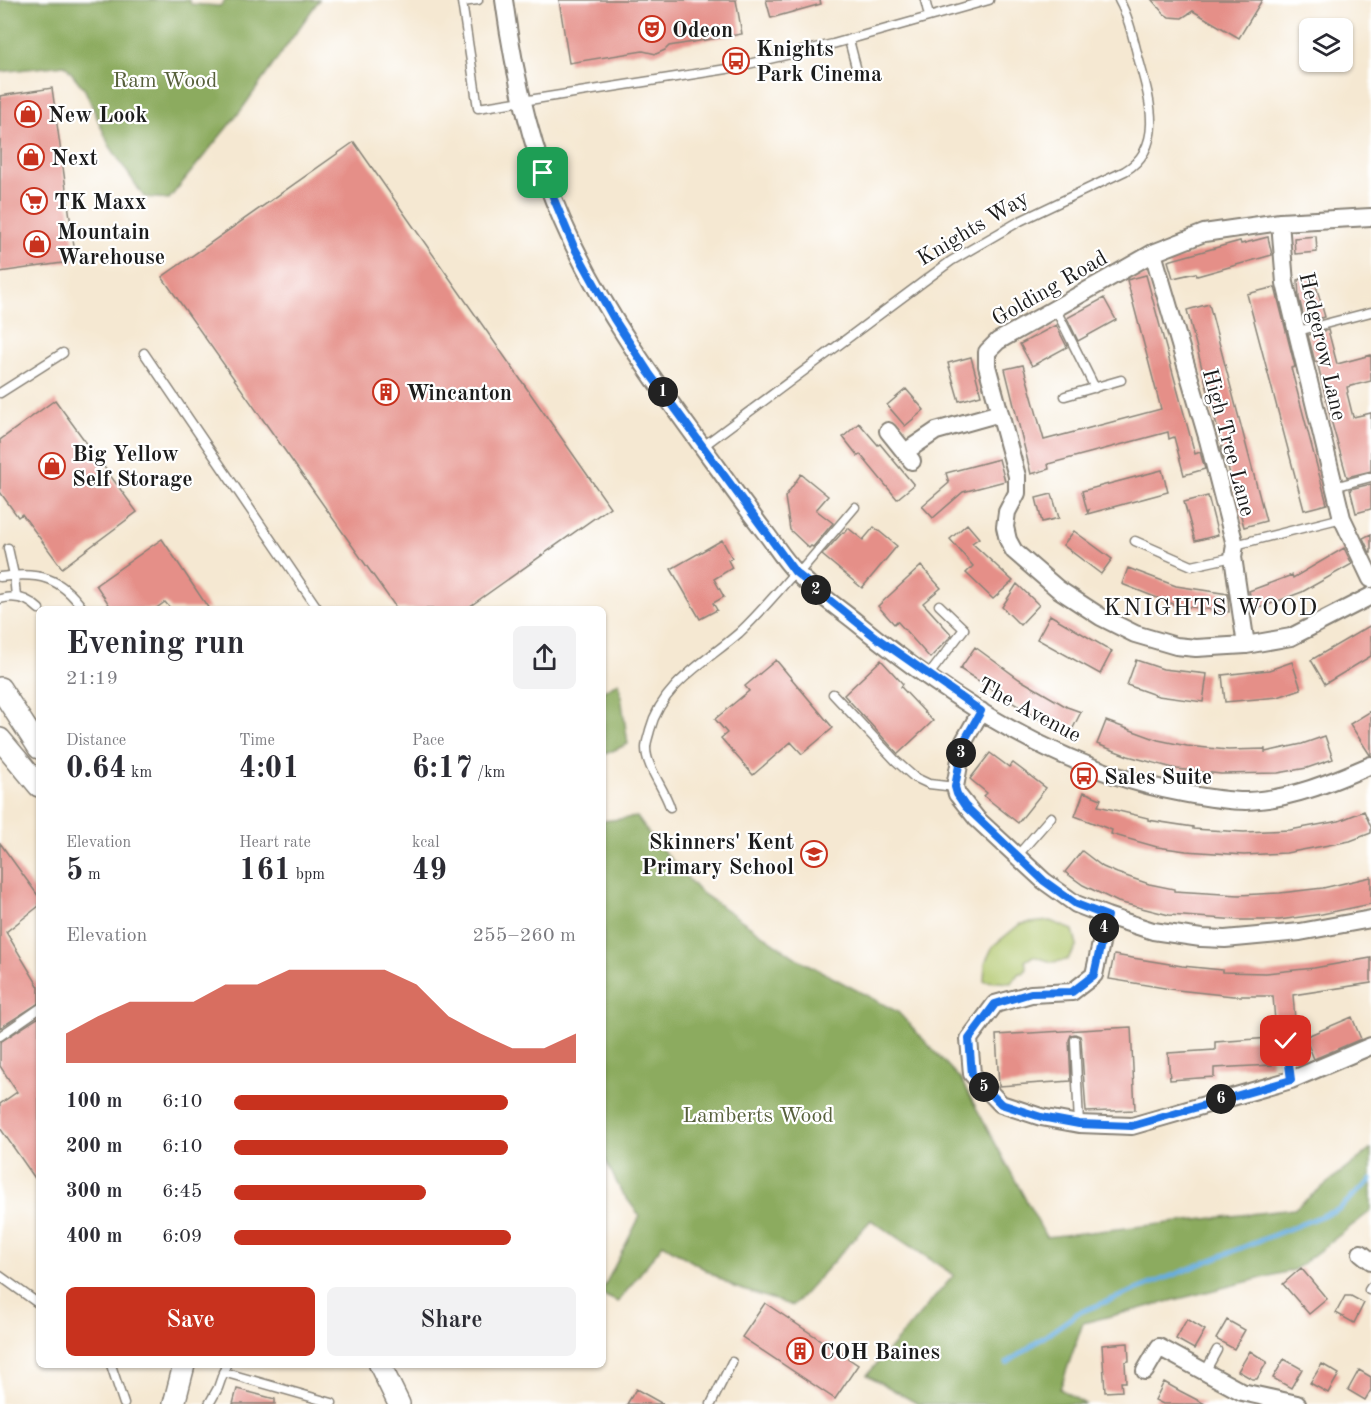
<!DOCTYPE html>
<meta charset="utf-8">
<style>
body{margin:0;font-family:"Old Standard TT",serif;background:#f2f2f3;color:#2b2b33;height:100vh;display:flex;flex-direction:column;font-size:22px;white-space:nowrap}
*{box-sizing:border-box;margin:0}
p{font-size:20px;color:#7c7c81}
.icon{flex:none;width:33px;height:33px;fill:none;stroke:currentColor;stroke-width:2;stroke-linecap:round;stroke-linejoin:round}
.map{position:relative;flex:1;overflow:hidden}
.side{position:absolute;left:36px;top:606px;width:570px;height:762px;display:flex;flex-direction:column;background:#fff;border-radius:9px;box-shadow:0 2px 4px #0004}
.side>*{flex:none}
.fabs{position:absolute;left:1299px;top:18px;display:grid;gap:12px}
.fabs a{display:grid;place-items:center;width:54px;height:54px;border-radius:9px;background:#fff;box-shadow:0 2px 4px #0004;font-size:30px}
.pin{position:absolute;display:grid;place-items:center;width:51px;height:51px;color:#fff;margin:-26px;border-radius:12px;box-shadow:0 3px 9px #0006}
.km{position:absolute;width:30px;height:30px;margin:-15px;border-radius:50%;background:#222;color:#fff;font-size:16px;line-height:30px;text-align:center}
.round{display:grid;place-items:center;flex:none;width:63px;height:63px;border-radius:9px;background:#f2f2f3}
.head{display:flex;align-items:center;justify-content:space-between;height:102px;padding:0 30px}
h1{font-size:33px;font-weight:600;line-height:45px}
.figures{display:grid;grid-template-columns:repeat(3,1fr);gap:9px;height:102px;padding:6px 30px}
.figures div{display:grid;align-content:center}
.figures b{font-size:30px;font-weight:600}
.figures small{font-size:16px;font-weight:400}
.figures p{font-size:16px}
.chart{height:168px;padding:12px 30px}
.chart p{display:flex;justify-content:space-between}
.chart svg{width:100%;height:108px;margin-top:6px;fill:#c8321e;opacity:.7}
.primary-button{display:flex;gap:12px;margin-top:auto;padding:12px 30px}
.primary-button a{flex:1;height:69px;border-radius:9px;background:#c8321e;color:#fff;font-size:24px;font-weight:600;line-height:69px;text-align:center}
.primary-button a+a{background:#f2f2f3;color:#2b2b33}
ul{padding:0 30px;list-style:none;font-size:20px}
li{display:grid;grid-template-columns:96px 72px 1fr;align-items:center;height:45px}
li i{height:15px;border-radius:8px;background:#c8321e}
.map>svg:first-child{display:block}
.green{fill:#b0c66a;stroke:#667143;stroke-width:1.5}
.forest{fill:#8cab5e;stroke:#54643d;stroke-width:1.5}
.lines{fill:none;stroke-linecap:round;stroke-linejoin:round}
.stream{stroke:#68adde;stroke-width:5}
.building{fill:#e58f88}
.service-casing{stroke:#888277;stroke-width:11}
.minor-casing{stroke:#888277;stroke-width:20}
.tertiary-casing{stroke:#888277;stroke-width:24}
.service{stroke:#fff;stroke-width:8}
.minor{stroke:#fff;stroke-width:16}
.tertiary{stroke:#fff;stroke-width:21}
.route-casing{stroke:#fff;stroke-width:12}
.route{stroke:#1a73e8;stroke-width:8}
.labels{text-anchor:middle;stroke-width:4.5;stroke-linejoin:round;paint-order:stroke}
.poi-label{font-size:22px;font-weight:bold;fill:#1c1c1c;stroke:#fff;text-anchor:start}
.park-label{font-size:22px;fill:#57603b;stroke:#fff}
.street-label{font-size:22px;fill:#1c1c1c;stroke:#fff}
.neighbourhood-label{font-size:24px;letter-spacing:1.5px;fill:#1c1c1c;stroke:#fff}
</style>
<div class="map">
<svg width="1371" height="1404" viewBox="0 0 1371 1404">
<rect width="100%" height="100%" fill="#fff"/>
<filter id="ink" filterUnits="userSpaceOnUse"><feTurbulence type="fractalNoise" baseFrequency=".0167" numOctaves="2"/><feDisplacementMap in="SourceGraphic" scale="12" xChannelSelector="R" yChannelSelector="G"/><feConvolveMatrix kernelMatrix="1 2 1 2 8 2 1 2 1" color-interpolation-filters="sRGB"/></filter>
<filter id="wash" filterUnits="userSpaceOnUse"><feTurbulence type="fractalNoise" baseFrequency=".008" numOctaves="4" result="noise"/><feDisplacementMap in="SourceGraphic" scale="24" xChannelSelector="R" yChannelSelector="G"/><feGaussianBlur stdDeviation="1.35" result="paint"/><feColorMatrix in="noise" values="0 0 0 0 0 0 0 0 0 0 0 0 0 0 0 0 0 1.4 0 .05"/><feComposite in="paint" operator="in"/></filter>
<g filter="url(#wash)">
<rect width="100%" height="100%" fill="#f5e8d2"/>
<!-- green -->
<path class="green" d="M1050,921L1073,930L1077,946L1067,960L1052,962L1033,956L1025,961L1027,969L1023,973H1019L1011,983L984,981L985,963L993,946L1020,924Z"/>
<!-- forest -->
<path class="forest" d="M0,0H189L191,4L220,6L226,0H319L242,109L169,199L144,197L109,145L85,90L65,65L0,72Z
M619,682L628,744L603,755V691Z
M637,817L652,838L699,891L798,959L898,1012L961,1080L1046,1237L1294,1209L1371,1149V1211L1294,1270L1083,1323L1060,1389L1085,1404H918L867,1375L954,1275L871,1220L793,1306L734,1287L663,1244L618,1302L603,1295V1289L640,1216L621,1191L603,1155V821Z"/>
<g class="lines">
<!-- stream -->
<path class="stream" d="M1007,1363L1078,1313L1339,1209L1371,1180"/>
</g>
<g id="blocks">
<!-- building -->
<path class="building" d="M559,0H736L742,34L669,46L665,50L656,54L643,51L569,63Z
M766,0H820L821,4L771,18Z
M1152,0H1262L1239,38L1193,11L1182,18L1169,17L1164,14Z
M52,88L76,261L0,272V96Z
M354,142L610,507L466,609H397L162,277Z
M1316,236L1317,252L1295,254L1294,238Z
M1268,237L1272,255L1197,276L1196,273L1173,278L1168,261L1240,241L1241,244Z
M1146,275L1195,454L1200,452L1205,469L1184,475L1174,437L1169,439L1168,432L1048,464L1049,469L1031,474L1005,369L1023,365L1044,440L1161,409L1127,280Z
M1313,275L1325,317L1305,322L1299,298L1298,280Z
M1275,287L1295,367L1291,368L1327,504L1304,510L1247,294Z
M1104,298L1116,320L1078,341L1067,318Z
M1209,304L1266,521L1244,527L1227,463L1225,464L1221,447L1222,446L1187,310Z
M1056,325L1067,347L1032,366L1020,344Z
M1328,330L1337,364L1371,355V381L1347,387L1348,392L1347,393L1353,417L1371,413V471L1347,477L1331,420L1317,361L1315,362L1308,335Z
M971,357L981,395L959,401L948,363Z
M906,389L924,410L905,426L887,405Z
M55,400L137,512L62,568L22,514L18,517L0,492V440Z
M859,423L878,445L880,444L914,485L897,499L860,454L858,456L843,437Z
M999,459L1005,481L963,492L933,518L922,506L949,483L946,473Z
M1162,470L1168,492L1087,514L1089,510L1087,511L1082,491Z
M801,474L828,496L816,510L833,523L813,547L811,546L809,548L790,530L785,497Z
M1371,484V509L1356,513L1350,489Z
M1052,494L1059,518L1042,522L1036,498Z
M1208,496L1218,535L1195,541L1184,502Z
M967,524L979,538L972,543L1013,581L993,599L966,573L973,566L950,539Z
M874,527L897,546L862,588L822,555L843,532L844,533L848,528L863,540Z
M1074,531L1112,559L1101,574L1063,545Z
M1371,534V553H1370L1363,538Z
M162,539L209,609H171L165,602L155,609H112L96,585Z
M722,540L732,558L728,560L732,568L714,579L724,597L713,603L717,610L700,619L671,569Z
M1344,548L1352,564L1302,592L1254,610L1249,591L1292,575L1293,578Z
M921,566L941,588L923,603L952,635L930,658L897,621L894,624L878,606Z
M1128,568L1176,586L1228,594L1229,612L1175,605L1122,584Z
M1017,584L1039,605L1020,625L1002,607Z
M1050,615L1112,651L1100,674L1037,639Z
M1371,625V656L1325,684L1311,660Z
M975,647L1019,679L1067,707L1081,712L1070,734L1032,715L960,669Z
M776,660L833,728L802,754L791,742L753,775L721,738L727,733L715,719L749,691L745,686Z
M881,660L903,684L901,687L933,721L898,754L844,695Z
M1136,660L1163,669L1207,674L1203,702L1158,696L1127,685Z
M1292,662L1301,689L1278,697L1225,702L1222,675L1269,670Z
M1371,711V755H1370L1350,724Z
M1106,721L1158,740L1187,746L1228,750L1265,749V752L1302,744L1325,736L1333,759L1307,768L1278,773L1221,774L1177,769L1128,756L1097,744Z
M990,753L1009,767L1013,763L1046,788L1018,823L984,796L987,793L970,779Z
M1084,792L1101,799L1098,806L1148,818V820L1193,827V829L1244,832L1290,830L1339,821L1364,811L1371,827V833L1350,841L1286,853L1244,855L1186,851L1157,847L1111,834L1112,830L1075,816Z
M0,843L39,897V906L6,932L39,987V1003L0,1028Z
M1082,851L1103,867L1117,873L1149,884L1174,889V891L1239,895L1280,893L1323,888L1371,877V904L1322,914L1279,920H1239L1169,915L1118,902L1083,885L1065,872Z
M1114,955L1182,966L1222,970V972L1266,973L1314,968L1371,958V983L1293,995L1296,1032L1276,1034L1273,996H1233L1177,990L1109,979Z
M39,1017V1184L0,1128V1104L17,1092L0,1066V1042Z
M1352,1017L1361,1039L1314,1059L1305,1037Z
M1131,1027L1135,1110L1086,1112L1081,1040L1080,1036L1075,1034L1071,1035L1069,1040L1071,1081L999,1086L996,1035Z
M1270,1038L1272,1065L1214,1068V1077L1170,1080L1168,1053L1215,1050V1042Z
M1301,1268L1327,1299L1309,1314L1283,1284Z
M1345,1296H1351L1364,1303L1354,1323L1336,1313Z
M765,1303L858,1365L835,1399L742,1337Z
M1187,1319L1205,1330L1194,1349L1176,1339Z
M1227,1320L1245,1330L1234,1349L1216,1339Z
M1128,1343L1129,1361L1125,1362L1126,1382H1121L1122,1391L1105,1392L1102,1345Z
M1250,1351L1267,1362L1257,1379H1252L1238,1371Z
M1284,1359L1302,1369L1291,1388L1273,1378Z
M1322,1364L1339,1374L1328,1393L1310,1383Z
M1359,1370L1371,1377V1390L1365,1400L1348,1390Z
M1164,1382L1180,1391L1205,1404H1163L1155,1400Z
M237,1389L275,1399V1404H233Z
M636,1389L663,1404H627Z"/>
</g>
</g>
<g filter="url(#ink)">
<use href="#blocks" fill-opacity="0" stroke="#888277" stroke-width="1.5"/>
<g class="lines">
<defs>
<path id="service" d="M478,0L462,2L478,108L727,69L833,44L989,0
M925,0L929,16
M849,40L856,67
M1055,308L1095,388
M1298,331L1371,312
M144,353L318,609
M0,393L63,353
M1065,396L1121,380
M702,447L951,261L1020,221L1125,171C1167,146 1148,94 1138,57C1133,38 1129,18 1119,0
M1334,487L1371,477
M1135,541L1192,566L1233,557
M1235,545L1342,518
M8,548L14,575L16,597
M798,574L855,507
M0,577C38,572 60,576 83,609
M0,599C15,595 28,598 39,609
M928,676L964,629L939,605
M833,694L896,761L914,777L929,784L955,787
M670,807C664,788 646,767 646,748C646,742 649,735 650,730C662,684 706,662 739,633C759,614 777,593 795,572
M1017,856L1051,817
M0,1036L39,1009
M1075,1040L1079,1124
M1286,1041L1291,1080
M0,1276L39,1304
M1369,1290L1371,1287
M111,1365L124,1404
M223,1372L332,1403
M1205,1372L1217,1350
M209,1404L218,1388L226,1365
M711,1404L732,1362"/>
<path id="minor" d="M504,0C514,75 531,150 562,220C601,310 660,389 718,468C734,491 751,514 768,536C777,548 785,561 796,572C813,591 836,606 856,622C950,699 1060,770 1182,793C1203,797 1225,801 1246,801C1289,800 1332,782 1371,765
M1371,217L1280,222L1204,233L1153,253L998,341L987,352V366L1017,476V493L1007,512L1005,527L1008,540L1014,551L1058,589L1101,617L1135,634L1176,646L1196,648L1246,645L1291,637L1371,596
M1280,222L1285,283L1342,518L1371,579
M1153,253L1208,440L1235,545L1233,557L1246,645
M888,431L912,461
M905,452L936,431L1000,413
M981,711L963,743L955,787L957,794L977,819L1044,881L1076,904L1107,916L1153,931L1201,938L1225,939L1300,932L1371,919
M1107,916L1094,975L1072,992L1031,994L995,1004L969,1039L972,1074L1001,1104L1041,1117L1079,1124L1132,1126L1291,1080L1371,1046
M1361,1253L1371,1261
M1145,1371L1159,1347L1242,1392L1297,1404"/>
<path id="tertiary" d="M0,688L39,748
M0,739L39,786
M380,1365L399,1404
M174,1404L184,1365"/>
</defs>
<!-- service casing -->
<use href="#service" class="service-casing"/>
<!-- minor casing -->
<use href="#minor" class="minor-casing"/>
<!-- tertiary casing -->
<use href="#tertiary" class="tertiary-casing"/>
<!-- service -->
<use href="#service" class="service"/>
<!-- minor -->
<use href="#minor" class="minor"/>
<!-- tertiary -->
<use href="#tertiary" class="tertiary"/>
</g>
</g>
<g class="lines" filter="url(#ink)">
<defs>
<path id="route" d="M543,173L574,247L614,319L649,373L795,572L874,636L981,711L963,743L955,787L957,794L965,806L1044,881L1076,904L1107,916L1094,975L1072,992L1031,993L995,1004L969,1039L972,1074L1001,1104L1041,1117L1079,1124L1132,1126L1291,1080L1286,1041"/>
</defs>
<!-- route casing -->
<use href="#route" class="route-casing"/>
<!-- route -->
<use href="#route" class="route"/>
</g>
<!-- icons -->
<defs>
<symbol id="theatre-ring" viewBox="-11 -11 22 22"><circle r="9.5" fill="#fff" stroke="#c8321e" stroke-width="1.5"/><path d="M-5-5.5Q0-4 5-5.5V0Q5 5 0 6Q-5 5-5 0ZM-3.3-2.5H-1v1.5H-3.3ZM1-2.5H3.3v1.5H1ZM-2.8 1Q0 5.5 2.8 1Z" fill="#c8321e"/></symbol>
<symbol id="bus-ring" viewBox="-11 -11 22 22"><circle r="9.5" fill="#fff" stroke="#c8321e" stroke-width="1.5"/><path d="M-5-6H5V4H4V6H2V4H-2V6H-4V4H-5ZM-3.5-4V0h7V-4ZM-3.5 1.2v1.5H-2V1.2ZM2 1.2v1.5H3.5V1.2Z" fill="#c8321e"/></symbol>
<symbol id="shop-ring" viewBox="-11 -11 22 22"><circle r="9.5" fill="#fff" stroke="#c8321e" stroke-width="1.5"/><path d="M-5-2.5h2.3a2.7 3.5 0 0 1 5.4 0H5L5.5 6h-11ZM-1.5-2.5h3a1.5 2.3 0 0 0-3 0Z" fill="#c8321e"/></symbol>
<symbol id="supermarket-ring" viewBox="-11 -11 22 22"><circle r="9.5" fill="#fff" stroke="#c8321e" stroke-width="1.5"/><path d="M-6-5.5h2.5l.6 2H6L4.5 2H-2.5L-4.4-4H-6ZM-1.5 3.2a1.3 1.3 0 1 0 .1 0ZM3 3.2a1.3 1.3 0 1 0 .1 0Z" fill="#c8321e"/></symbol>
<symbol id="building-ring" viewBox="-11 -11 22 22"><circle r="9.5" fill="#fff" stroke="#c8321e" stroke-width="1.5"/><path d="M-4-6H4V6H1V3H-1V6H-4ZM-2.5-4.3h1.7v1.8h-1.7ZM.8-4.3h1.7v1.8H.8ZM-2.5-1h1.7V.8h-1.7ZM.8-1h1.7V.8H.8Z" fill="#c8321e"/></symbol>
<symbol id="school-ring" viewBox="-11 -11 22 22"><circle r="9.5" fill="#fff" stroke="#c8321e" stroke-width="1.5"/><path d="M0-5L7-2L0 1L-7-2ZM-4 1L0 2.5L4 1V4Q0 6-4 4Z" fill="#c8321e"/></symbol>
</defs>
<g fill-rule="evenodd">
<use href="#theatre-ring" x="637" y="14" width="30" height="30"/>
<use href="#bus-ring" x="721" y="46" width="30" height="30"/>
<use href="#shop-ring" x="13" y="99" width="30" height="30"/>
<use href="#shop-ring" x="16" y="142" width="30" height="30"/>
<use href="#supermarket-ring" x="19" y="186" width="30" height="30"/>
<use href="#shop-ring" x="22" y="229" width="30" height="30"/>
<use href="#building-ring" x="371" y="377" width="30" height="30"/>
<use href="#shop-ring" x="37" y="451" width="30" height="30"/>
<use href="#bus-ring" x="1069" y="761" width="30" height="30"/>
<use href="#school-ring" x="799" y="839" width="30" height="30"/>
<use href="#building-ring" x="785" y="1336" width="30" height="30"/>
</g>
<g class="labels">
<!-- poi labels -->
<g class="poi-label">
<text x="672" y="37">Odeon</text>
<text x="756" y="56">Knights<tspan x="756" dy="25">Park Cinema</tspan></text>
<text x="48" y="122">New Look</text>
<text x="51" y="165">Next</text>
<text x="54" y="209">TK Maxx</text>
<text x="57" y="239">Mountain<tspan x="57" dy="25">Warehouse</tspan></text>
<text x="406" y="400">Wincanton</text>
<text x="72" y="461">Big Yellow<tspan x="72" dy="25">Self Storage</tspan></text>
<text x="1104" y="784">Sales Suite</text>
<text x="794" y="849" text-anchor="end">Skinners' Kent<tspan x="794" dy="25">Primary School</tspan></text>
<text x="820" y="1359">COH Baines</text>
</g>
<!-- park labels -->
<g class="park-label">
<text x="165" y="87">Ram Wood</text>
<text x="758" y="1122">Lamberts Wood</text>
</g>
<!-- street labels -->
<g class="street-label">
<text transform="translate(972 227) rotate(-31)" y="8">Knights Way</text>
<text transform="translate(1049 287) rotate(-30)" y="8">Golding Road</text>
<text transform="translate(1324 346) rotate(77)" y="8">Hedgerow Lane</text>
<text transform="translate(1230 442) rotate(75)" y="8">High Tree Lane</text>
<text transform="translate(1030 709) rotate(28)" y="8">The Avenue</text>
</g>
<!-- neighbourhood labels -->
<g class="neighbourhood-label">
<text x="1211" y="615">KNIGHTS WOOD</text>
</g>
</g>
</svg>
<div class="fabs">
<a><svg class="icon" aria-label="layers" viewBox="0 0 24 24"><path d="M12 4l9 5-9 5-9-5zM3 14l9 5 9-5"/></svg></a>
</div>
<div class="pin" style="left:543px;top:173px;background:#1e9e55"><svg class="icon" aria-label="arrive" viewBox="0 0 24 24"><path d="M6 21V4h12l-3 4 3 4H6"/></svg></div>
<div class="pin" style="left:1286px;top:1041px;background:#d93025"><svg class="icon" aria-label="check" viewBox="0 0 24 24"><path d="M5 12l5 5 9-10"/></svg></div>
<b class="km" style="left:663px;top:392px">1</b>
<b class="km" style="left:816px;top:590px">2</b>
<b class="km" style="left:961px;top:753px">3</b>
<b class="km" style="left:1104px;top:928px">4</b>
<b class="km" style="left:984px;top:1087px">5</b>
<b class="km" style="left:1221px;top:1099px">6</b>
<section class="side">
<div class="head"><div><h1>Evening run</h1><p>21:19</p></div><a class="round"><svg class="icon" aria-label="share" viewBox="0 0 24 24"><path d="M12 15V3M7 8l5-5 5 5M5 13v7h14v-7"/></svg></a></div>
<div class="figures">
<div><p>Distance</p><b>0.64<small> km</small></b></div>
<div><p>Time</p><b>4:01</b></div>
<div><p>Pace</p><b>6:17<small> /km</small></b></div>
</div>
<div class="figures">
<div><p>Elevation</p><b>5<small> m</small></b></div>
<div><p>Heart rate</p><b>161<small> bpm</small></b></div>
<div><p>kcal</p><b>49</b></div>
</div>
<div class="chart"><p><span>Elevation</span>255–260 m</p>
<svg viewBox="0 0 160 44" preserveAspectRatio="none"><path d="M0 44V32L10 25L20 19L30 19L40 19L50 12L60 12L70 6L80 6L90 6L100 6L110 12L120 25L130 32L140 38L150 38L160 32V44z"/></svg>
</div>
<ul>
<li><b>100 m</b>6:10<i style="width:80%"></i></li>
<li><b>200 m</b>6:10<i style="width:80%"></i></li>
<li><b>300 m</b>6:45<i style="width:56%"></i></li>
<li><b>400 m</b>6:09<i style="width:81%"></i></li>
</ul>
<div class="primary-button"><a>Save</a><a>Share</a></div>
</section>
</div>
